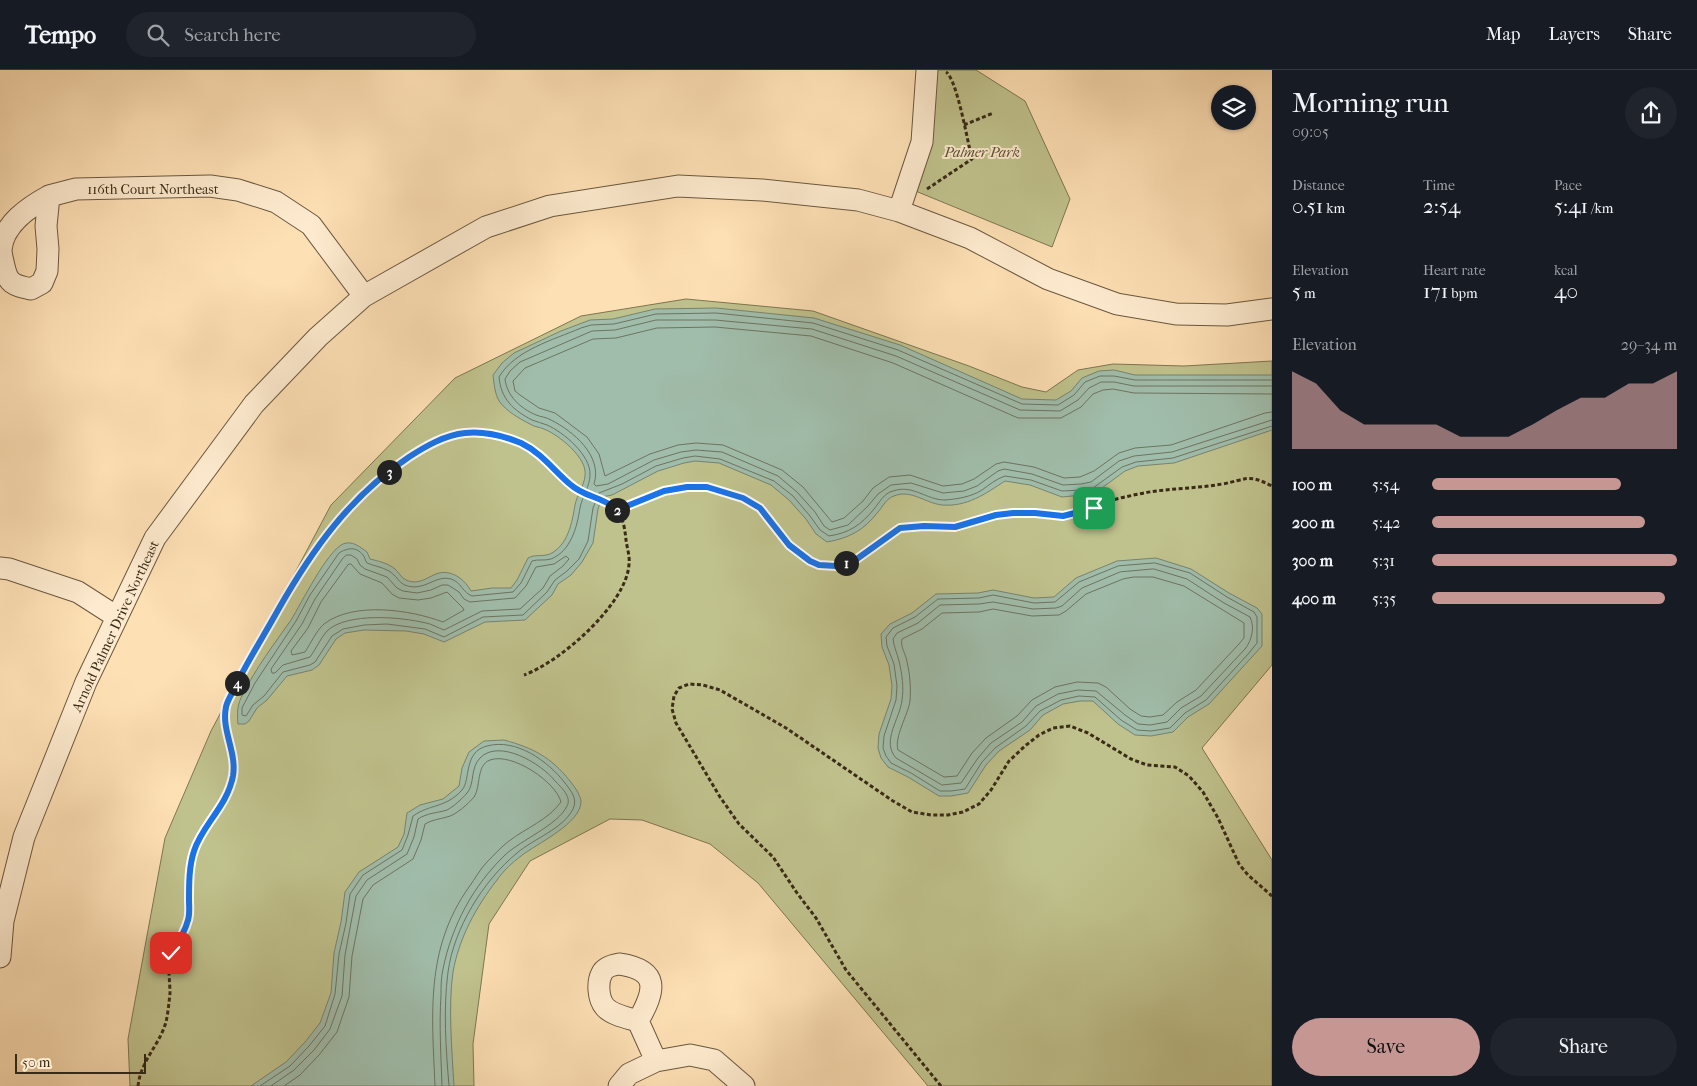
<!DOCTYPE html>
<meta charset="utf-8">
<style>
body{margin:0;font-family:"IM FELL French Canon",serif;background:#20242c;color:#f1f3f6;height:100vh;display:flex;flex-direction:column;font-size:19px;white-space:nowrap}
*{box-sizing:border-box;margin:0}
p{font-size:16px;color:#9ea1a6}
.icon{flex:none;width:28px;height:28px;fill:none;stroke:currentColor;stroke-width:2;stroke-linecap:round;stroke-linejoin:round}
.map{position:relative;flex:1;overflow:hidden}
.panel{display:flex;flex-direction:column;background:#171b24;width:425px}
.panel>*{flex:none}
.fabs{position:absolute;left:1211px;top:15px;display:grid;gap:10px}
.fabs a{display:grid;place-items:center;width:45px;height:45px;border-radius:50%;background:#171b24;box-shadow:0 1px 4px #0004;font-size:25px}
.scale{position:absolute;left:15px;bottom:12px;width:131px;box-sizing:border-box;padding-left:5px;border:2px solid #3a2b17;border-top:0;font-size:14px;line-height:18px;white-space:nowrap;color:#3a2b17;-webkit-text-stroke:4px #feebcf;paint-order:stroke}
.pin{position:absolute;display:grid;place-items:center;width:42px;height:42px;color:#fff;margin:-21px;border-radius:10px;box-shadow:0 2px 8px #0006}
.km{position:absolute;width:25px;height:25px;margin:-12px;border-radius:50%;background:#222;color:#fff;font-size:14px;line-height:25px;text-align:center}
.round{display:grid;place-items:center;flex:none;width:52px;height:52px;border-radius:26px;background:#20242c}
.headline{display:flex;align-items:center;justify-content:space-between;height:85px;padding:0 20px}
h1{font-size:28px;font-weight:600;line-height:38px}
.metrics{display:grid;grid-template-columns:repeat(3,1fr);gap:8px;height:85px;padding:5px 20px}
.metrics div{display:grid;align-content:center}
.metrics b{font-size:21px;font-weight:600}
.metrics small{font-size:14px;font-weight:400}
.metrics p{font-size:14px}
.chart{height:140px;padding:10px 20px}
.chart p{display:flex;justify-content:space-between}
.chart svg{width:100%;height:90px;margin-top:5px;fill:#c59692;opacity:.7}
.cta{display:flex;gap:10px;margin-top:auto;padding:10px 20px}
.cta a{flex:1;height:58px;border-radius:30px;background:#c59692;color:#111;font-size:20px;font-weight:600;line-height:58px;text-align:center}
.cta a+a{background:#20242c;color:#f1f3f6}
ul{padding:0 20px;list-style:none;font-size:16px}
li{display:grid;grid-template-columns:80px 60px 1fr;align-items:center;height:38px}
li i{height:12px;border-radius:6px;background:#c59692}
header{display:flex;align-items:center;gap:30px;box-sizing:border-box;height:70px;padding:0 25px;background:#171b24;border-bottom:1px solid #363941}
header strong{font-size:24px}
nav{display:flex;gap:28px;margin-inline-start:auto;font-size:18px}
.search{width:350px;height:45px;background:#20242c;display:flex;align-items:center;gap:12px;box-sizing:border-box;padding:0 18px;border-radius:28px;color:#9ea1a6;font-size:19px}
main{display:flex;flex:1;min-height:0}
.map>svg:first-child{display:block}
.green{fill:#c0c28d;stroke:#7d7652}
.water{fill:#a0bdab;stroke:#778370}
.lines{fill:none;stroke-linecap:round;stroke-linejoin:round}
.shore{stroke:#6d7461;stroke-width:1}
.minor-casing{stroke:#6b583e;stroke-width:23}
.path{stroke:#3a2b17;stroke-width:3;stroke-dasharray:4 2.5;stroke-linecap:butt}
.minor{stroke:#feebcf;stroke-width:21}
.route-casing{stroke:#fff;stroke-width:10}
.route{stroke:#1a73e8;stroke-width:6}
.labels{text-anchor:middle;stroke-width:4;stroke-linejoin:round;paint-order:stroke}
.park-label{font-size:14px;font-style:italic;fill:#5c5134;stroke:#feebcf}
.street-label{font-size:14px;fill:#3a2b17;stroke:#feebcf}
</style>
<header>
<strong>Tempo</strong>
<div class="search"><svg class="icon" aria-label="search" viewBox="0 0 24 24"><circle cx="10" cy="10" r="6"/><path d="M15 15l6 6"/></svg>Search here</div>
<nav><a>Map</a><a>Layers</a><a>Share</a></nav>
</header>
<main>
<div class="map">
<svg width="1272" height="1016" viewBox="0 0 1272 1016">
<rect width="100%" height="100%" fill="#fee0b5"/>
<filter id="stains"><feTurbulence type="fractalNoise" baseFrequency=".004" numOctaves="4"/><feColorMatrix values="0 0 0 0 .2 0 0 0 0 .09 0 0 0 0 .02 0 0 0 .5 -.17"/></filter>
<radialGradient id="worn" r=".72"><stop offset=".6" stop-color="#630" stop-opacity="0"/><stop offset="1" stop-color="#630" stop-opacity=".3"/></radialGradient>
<!-- green -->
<path class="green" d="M936,0H976L1025,31L1070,129L1052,177L913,120Z
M686,229L813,241L969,296L1022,317L1046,322L1078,300L1113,294L1184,296L1272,291V595L1202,678L1272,790V1016H928L758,813L710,774L642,750L610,749L530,791L489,854L473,974L474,1016H130L128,969L165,768L211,661L331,435L455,308L581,246Z"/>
<!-- water -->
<path class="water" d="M716,238L814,248L900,275L1022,329L1056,330L1071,321L1082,308L1099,301L1114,300L1135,305H1272V360L1174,393L1138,396L1125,401L1095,423L1082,425L1062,427L1030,415L1005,411C985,424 967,437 942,435C925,433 911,419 894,426C887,428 883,436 878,442C864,460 850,468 827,472L816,464L806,449L789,430L771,415L719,393L695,391L684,393L658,401L612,425L602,427L598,439L593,473L582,492L571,505L558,514L552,525L525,550L485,552L444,572L424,564L406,561L364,560L345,563L336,569L319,595L312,600L287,606L267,630L257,638L249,651L245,654H238C237,643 237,634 243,624C256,598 274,574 291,550C301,534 327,481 343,474C352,470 360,477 367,482L370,489C378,491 388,493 395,499C399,502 401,508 406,510C420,516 428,506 439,503C453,500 465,510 471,521L492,518H511L517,510L528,488C535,484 542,487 550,484C568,475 572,453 575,435C577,425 584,416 585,406C588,388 559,365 544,359C540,357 534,357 530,354C520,349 506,341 499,331C495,324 494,314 493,305L502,293L514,283L561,261L590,250L613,249L655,239Z
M1156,488L1191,499L1229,523L1257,538L1262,544V576L1209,634L1188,647L1173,662L1151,666L1135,665L1118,654L1093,631H1080L1063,634L1043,645L1030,660L999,681L986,695L968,723L951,726H939L908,707L888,697L881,688L878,678L879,664L891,629L892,616L889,595L882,577L881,564L890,554L912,543L936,524L978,523L993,520L1034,528L1054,527L1076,508L1117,491Z
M504,670C533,678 551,687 570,711C574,716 580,724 581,731C582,753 536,774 521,786C513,792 503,801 497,810C476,837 459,868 453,902C448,936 452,981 454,1016H251L286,992L305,972L320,953L331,923L334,883L341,852L345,822L359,802L398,777L404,764L407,743L420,735L443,729L459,716L462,698L469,682L484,671Z"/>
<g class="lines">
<!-- shore -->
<path class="shore" d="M1272,310H1135L1114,306H1100L1085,312L1074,325L1058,335L1022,334L898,280L813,253L716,243L656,244L614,254L591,255L581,258C553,270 515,280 499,307C501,329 513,340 532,350C537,352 542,353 547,355C563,362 591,385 590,405C590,416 582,427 580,438C577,457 571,481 551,489C544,491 538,489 532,491L521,513L513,522L472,526C463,523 461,512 451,509C438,505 428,517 414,517C398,516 400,508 389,501C382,497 374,496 367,493C365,491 365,487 363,485C356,476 347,478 339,483L310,525L296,551L255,613L242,638V645L246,646L253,635L264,626L283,602L310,595L315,592L332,566L343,559L364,555L387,554L425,559L444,567L483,547L523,545L547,522L555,510L567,501L579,489L588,471L593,438L599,423L622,414L656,396L683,388L695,386L720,389L774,411L793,426L810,446L820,460L829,466C849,463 861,455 874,439C879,433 884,423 893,421C913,414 926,430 945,430C957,429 971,427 982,420C989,415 996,409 1005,406L1031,410L1062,421L1082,420L1093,418L1122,397L1136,392L1173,388L1272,356
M1272,316H1134L1114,312H1101L1089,318L1078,330L1060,341L1020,340L896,286L812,259L715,250H656L615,260L592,261L520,292L510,301L505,309C507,326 520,338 536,345C541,347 546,347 551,350C573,361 603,386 594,414L596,416L608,414L654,390L681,382L696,380L722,382L778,406L797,422L815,442L824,456L830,460L848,455L868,436L878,424L891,415L911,413L943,423L964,421L977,416L998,401L1004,399L1032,404L1063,415L1081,414L1091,412L1119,391L1134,386L1172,382L1272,350
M1272,324L1134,323L1113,319L1103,320L1093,324L1081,337L1061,348H1018L893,293L811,266L715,257L657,258L616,268L593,269L525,298L513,311L515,321L520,325L539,338L555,343L587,367L599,384L605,406L650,384L678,375L696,373L723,375L782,400L803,417L832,452L844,448L863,431L873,418L889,407L910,405L943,416L962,414L974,409L996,394L1004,392L1034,397L1064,408L1080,407L1094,401L1119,383L1135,378L1171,375L1265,343L1272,342
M347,485H351L357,489L360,495L365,499L387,507L397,518L403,521L417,523L431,520L442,515H448L459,522L464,529L470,532L515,528L526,516L536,497L554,494L566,486L569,489L563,496L550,506L543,518L520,539L482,541L444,560C438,558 432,554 426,553C401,547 347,542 327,561C320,569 316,579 310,587L283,595L275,603H272L271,599L302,554L315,529L343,488Z
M1155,493L1190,503L1227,527L1254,542L1257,547V573L1249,583L1206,630L1185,643L1170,658L1151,661L1137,660L1121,650L1095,627L1079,626L1061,630L1040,641L1026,656L995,678L982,692L965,719L951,721H940L911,703L891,693L886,686L883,678L884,666L896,630L897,616L894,594L887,576L886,567L893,558L915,547L938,529L979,528L993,525L1034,533L1055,532L1079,512L1118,496Z
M349,494H351L360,504L382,513L392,524L399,528L418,530L431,528L447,522L463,538L464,540L443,552C411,540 354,531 324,554C316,561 311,573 305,582L292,585L291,581L308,558L321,532Z
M1154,499L1187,509L1224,533L1250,547C1255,557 1252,570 1245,579L1201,626L1181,638L1167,652L1150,655L1138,654L1125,645L1096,621L1078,620L1058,624L1036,636L1022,652L991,673L978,688L961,713L942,715L896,688C881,671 900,649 902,630C904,618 902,603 899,591C897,583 894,577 893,569L897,563L918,553L940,535L979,534L993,532L1033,539L1056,538L1062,536L1082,518L1120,502Z
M1134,507H1153L1184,516L1244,553V568L1239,574L1196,620L1177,632L1163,645L1150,647L1141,646L1130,639L1106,617L1098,613L1077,612L1055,617L1032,630L1017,646L986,668L972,683L957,706L944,707L898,680C894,667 908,645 910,631C911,618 910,604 907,592C906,584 900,577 902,569L922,559L942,543L979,542L993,539L1032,546L1059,545L1066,541L1086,524L1123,509Z
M260,1016L290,996L309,976L325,956L335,924L339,884L346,853L350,824L363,805L402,780L408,765L413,746C430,734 446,738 462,720C471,710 463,682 487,676C516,668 548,691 565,713C571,721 578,729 573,739C563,759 533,769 517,783C483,811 454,858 448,902C443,940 446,979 449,1016
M271,1016L294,1000L314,980L330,959L342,926L345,885L356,826L367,810L407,784L414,767L418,749C427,743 437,743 447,740C453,737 462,729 467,723C475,714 470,698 480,688C499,668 542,694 555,711C561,717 572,727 567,736C558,755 521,770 505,785C473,816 452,855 443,899C441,907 441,917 441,925C439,956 441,986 442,1016
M284,1016L300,1005L319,985L337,962L349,927L352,886L363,829L373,815L413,789L421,770L425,754C431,750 440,749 447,747C456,745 468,734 474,727C481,717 476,695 490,690C512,682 556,712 561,732C548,750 526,758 509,771C501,777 494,785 487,792C480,799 475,809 469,817C425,879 432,944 435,1016"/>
<defs>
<path id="minor" d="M49,126L76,119L210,116L238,120L276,132L311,155L364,226
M49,126L46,156L48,179L47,201L42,213L31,219C13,215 8,214 4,196C3,191 1,185 1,180C3,154 29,137 49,126Z
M899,141L922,72L927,0
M0,498L9,499L78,522L117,547
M0,887L3,851L24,767L86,612L155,468L254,334L318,267L364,226L486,157L550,136L678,116L762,120L858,130L899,141L970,168L1048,209L1117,234L1176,244L1227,245L1272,239
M619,894C661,900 655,921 638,951C628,948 612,945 605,937C598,929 597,912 602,903C605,897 613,895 619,894Z
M638,951L656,991
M619,1016L629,1004L656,991L690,985L714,990L744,1016"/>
</defs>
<!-- minor casing -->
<use href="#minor" class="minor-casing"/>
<!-- path -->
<path class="path" d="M964,55L993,43
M927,119L972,89C968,74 957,9 946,2
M617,440C646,431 675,412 707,417C722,419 748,429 760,438C785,460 796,502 838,495C856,493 870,482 884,471C890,467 896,459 902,458C920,454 938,458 955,457C975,455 993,444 1014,443C1034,442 1054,449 1074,444C1087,442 1098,435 1110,431C1119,428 1129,426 1139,424C1166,418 1194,419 1222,414C1246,410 1247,403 1272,416
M138,1016C141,990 159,976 166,952C168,943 169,933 170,923C170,911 167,895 171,882C176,869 187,861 189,846C191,825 187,802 194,782C200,759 221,743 228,721C232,710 235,698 233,686C231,670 221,652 227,635C236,607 256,578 271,552C295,512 318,471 350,436C361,423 376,412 390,401C411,384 435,369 462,364C487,359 518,369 539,384C550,393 559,404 569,413C582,426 608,426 618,442C624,450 625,461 626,470C627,478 630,486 629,494C627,534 560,592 524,605
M941,1016L846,900L816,848L797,823L773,787L739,754L720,727L676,653L672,639L674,626L679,618L689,614L703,615L720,620L786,658L893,731L912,742L931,745H948L963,742L979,734L991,720L1009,691L1025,676L1039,665L1053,658L1070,656L1088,663L1131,689L1147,695L1175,697L1189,706L1203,722L1218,748L1239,794L1248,805L1272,826"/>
<!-- minor -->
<use href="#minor" class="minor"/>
</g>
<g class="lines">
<defs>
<path id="route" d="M171,883C178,873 185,862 188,850C190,844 189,836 189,830C189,814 189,796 194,781C202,755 227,737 233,706C237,682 221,660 226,637C227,631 232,624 234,619C247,592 263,567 278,540C312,480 350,426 409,387C426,376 445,365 465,363C484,361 504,366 521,373C542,383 554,401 571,415C584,427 604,427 617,440L664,421L687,417H707L743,428L760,438L789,475L810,491L819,495L836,496L854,491L900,458L924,456L955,457L996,445L1013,443H1035L1063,446L1094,438"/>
</defs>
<!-- route casing -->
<use href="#route" class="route-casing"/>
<!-- route -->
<use href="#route" class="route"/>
</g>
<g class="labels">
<!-- park labels -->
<g class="park-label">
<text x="982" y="87">Palmer Park</text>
</g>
<!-- street labels -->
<g class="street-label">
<text x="153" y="124">116th Court Northeast</text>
<text transform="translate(115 556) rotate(-65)" y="5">Arnold Palmer Drive Northeast</text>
</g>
</g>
<rect width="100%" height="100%" filter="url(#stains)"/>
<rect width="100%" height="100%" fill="url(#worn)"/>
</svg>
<div class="fabs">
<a><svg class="icon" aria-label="layers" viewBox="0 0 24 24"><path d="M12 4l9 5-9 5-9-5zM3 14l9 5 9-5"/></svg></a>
</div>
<div class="scale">50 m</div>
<div class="pin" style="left:1094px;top:438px;background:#1e9e55"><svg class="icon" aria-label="arrive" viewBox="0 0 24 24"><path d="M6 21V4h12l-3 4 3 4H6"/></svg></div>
<div class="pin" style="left:171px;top:883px;background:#d93025"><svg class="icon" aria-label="check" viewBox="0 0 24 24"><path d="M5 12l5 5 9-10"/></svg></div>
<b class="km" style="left:846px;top:493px">1</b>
<b class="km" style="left:617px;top:440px">2</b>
<b class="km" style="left:389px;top:402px">3</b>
<b class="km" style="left:237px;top:613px">4</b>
</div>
<section class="panel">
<div class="headline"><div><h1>Morning run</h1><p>09:05</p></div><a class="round"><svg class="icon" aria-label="share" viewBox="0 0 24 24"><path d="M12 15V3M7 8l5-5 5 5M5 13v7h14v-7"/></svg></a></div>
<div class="metrics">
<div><p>Distance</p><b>0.51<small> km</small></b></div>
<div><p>Time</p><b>2:54</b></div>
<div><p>Pace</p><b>5:41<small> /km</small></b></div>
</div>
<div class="metrics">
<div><p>Elevation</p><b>5<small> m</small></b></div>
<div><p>Heart rate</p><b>171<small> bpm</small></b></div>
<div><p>kcal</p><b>40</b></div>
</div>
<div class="chart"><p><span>Elevation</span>29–34 m</p>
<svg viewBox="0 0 160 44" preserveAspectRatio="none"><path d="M0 44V6L10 12L20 25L30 32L40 32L50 32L60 32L70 38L80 38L90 38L100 32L110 25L120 19L130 19L140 12L150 12L160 6V44z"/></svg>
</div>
<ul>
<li><b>100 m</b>5:54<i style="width:77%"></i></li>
<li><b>200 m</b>5:42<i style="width:87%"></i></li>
<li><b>300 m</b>5:31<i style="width:100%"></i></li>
<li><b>400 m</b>5:35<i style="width:95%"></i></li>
</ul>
<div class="cta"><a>Save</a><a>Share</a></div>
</section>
</main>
